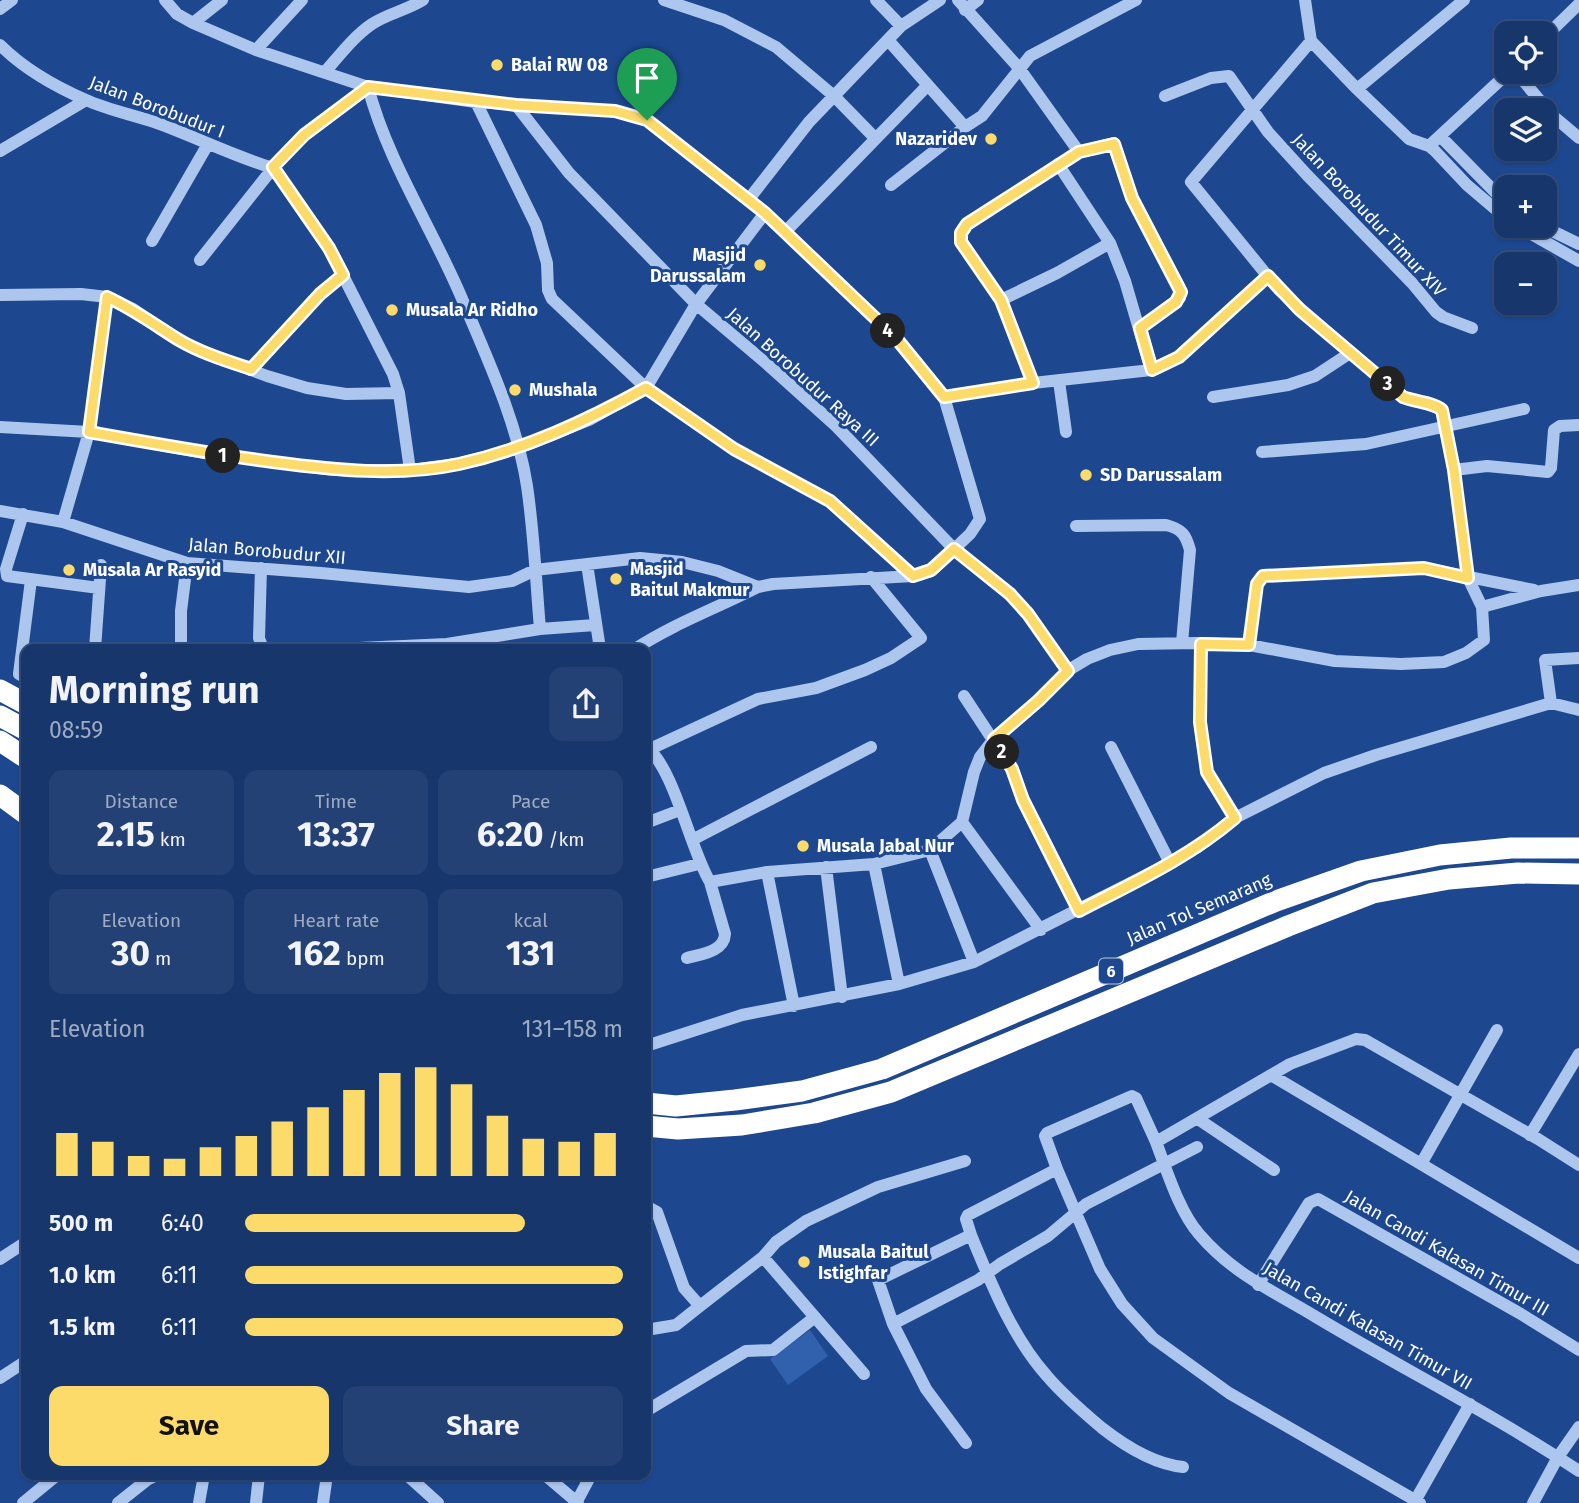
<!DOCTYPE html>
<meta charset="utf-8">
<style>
body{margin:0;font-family:"Fira Sans",sans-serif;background:#234174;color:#f1f3f6;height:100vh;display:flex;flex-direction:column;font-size:26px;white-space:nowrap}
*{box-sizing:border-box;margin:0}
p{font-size:23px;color:#9eabc2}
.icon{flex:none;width:38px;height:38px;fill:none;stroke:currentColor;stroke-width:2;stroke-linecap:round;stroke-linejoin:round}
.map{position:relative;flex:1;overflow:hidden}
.sheet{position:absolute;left:21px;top:644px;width:630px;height:836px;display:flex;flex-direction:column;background:#16366c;border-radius:14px;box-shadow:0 2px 5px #0004,0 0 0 2px #35507f}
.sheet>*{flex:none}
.fabs{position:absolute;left:1494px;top:21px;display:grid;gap:14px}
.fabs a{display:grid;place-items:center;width:63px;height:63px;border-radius:14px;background:#16366c;box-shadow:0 2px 5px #0004,0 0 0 2px #35507f;font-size:35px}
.pin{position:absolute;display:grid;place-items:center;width:60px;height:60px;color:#fff;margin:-72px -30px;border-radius:50% 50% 50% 0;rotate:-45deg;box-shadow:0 0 7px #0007}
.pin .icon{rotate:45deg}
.km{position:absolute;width:35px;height:35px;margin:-18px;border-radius:50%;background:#222;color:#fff;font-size:19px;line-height:35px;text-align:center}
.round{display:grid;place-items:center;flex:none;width:74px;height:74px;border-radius:14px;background:#234174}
.overview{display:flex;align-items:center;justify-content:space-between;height:119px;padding:0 28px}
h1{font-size:38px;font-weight:700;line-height:52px}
.metrics{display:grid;grid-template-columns:repeat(3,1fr);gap:10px;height:119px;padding:7px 28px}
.metrics div{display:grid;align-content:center;border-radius:14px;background:#234174;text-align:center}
.metrics b{font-size:35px;font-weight:700}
.metrics small{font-size:19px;font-weight:400}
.metrics p{font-size:19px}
.chart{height:196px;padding:14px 28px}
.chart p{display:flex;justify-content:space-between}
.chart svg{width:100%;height:126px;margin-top:7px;stroke:#fddb6b;stroke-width:6}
.button{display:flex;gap:14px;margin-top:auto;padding:14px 28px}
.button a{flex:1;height:80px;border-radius:14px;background:#fddb6b;color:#111;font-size:28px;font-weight:700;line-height:80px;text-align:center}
.button a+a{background:#234174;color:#f1f3f6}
ul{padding:0 28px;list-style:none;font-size:23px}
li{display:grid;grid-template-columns:112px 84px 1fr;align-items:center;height:52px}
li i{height:18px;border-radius:9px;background:#fddb6b}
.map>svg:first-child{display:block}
.pitch{fill:#3161ad}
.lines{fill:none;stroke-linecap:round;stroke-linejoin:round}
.minor{stroke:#adc6ed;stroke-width:12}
.highway{stroke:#fff;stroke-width:21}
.route-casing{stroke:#fff;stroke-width:14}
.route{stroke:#fddb6b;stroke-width:9}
.poi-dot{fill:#fddb6b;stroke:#1d4890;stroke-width:2.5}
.labels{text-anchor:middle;stroke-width:6;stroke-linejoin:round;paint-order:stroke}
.shield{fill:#1d4890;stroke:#bbc8de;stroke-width:2}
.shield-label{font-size:16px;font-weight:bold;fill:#fff}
.poi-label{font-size:18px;font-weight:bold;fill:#fff;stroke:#1d4890;text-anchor:start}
.street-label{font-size:18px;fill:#fff;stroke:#1d4890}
</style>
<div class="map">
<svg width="1579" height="1503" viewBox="0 0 1579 1503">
<rect width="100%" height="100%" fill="#1d4890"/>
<!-- pitch -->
<path class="pitch" d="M810,1330L828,1356L788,1385L770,1359Z"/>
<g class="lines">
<!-- minor -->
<path class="minor" d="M664,0L724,20L776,47L834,96L875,138
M876,0L901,26
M958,0L1019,68L1079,152
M1305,0L1311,41L1357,89L1409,139L1429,146L1435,151L1467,185L1507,219
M0,9L12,0
M965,10L978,0
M193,23L222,0
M1545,37L1579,4
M888,40L965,127
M1311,41L1191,182L1279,290L1403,397C1415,402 1433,402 1442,410L1454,470L1468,578L1482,607
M0,45C23,68 56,87 86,100C108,110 134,115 157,123C196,137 233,156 273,168
M256,50L302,0
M325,72C339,56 354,36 372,24C387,14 407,10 423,0
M1516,72L1552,115L1579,138
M368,87C388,163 433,229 463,301C488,360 517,422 527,486C534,533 536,582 540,629
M1357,89L1464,0
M1165,96L1211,78L1229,76L1268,132L1307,175L1412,283L1436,312L1443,317L1472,328
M476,102L536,225L547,263L548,290L552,299L646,388L734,449L830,501L913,576
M516,105L569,173L696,304L767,364L836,426L954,549L1010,594L1029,614L1067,671
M1440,136L1497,194L1507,201
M1429,146L1509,72
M0,151L86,100
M1058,164L1110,243L1125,281L1151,370
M273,168L329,248L393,374L399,393L410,470
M891,185L965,127L982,116L1030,56L1136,0
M749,199L809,122L834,96L901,26L940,0
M1517,226L1579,261
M1542,226L1579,244
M785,232L928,85
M152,241L208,144
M200,260L273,168L304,134L368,87
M0,295L81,294L107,297L133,309L180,341L211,355L267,376L307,388L346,394L399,393
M1001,300L1057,273L1110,243
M251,369L320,294L343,275
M1059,381L1066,432
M1033,383L1001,300L961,242V233L967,224L1079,152L1114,143L1132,198L1178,284L1181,292L1180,298L1140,328
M944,397L1033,383L1151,370L1179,357L1268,276
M1213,397L1288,385L1315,376L1350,353
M0,427L89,432L210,454L334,470H410L457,464L519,448L589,420L646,388L696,304L765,213
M1262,452L1366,444L1524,409
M1454,470L1487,466L1548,472L1551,468L1554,430L1560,426L1579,425
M0,511L63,522L187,563L321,573L469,587L512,581L535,570L640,558L682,562L718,571L758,587L773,584L913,576L931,571L970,534L980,519L944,397L896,339L765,213L647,120L615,111L476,102L368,87L256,50L193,23L177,14L165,0
M23,514L6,569L7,576L99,588
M63,522L89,432L107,297
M1076,526L1166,525C1182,529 1186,535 1190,550L1182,643
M587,564L600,649
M261,568L259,638L263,649
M1201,644L1200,721L1207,772L1235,818
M1249,645L1257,584L1263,576L1424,568L1534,590
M95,649L101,565
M181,649V611L187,563
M337,649L447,644L540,629L595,625
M635,649C673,624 717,608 758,587
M26,678L19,674L31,580
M964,696L1012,769L1023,800L1079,911
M1551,703L1545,660L1579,658
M1551,703L1579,710
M646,747C674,767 690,849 710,882L767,872L874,864L930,850L962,822L974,772L980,757L994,739L1038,701L1067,671L1087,659L1110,650L1138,644L1196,643L1249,645L1335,661L1401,664L1444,662L1466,653L1484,640L1482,607L1541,591L1579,585
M1111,747L1170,863
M650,749L758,699L816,688L865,670L891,658L921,638L871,577
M962,822L1041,930
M646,823L680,810
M692,840L871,747
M930,850L974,962
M874,864L899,984
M826,867L842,997
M767,872L794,1006
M646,877L699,864
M687,958C701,954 724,952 725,934L710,882
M1497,1030L1421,1164L1579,1258
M646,1046L742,1015L899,984L974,962L1170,863L1198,847L1235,818L1324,773L1376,755L1551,703
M1271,1075L1421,1164
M1198,1119L1274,1170
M1530,1135L1579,1054
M1156,1142C1167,1171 1179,1211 1199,1234C1233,1274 1273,1291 1316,1317C1403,1369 1494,1415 1579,1471
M1057,1169L1100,1269L1122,1304L1153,1338L1229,1393L1420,1503
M646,1206L657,1212L684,1288L700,1306L676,1325L646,1330
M971,1235C991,1283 1012,1337 1047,1376C1063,1395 1083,1412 1102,1428C1125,1446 1154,1464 1183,1467
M763,1257L864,1374
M0,1259L26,1242
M1258,1285L1309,1203L1318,1199L1521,1314L1579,1350
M700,1306L763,1257L776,1242L806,1221L878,1187L965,1161
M893,1324L878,1280L971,1235L966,1219L968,1215L1057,1169L1045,1136L1047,1133L1132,1096L1136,1098L1156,1142L1290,1064L1356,1039L1365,1040L1538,1139L1579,1165
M0,1378L26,1361
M646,1411L746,1351L773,1350L815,1317
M966,1443L926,1389L893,1324L978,1280L1000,1264L1048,1236L1086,1204L1197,1147
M407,1475L438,1503
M545,1475L578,1503
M1415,1501L1470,1404
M23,1503L57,1475
M118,1503L147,1480L157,1475
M199,1503L204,1475
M256,1503L259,1475
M323,1503L327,1475
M576,1503L591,1475
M1533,1503L1558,1457L1579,1427"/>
<!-- highway -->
<path class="highway" d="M0,690L26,704
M0,716L26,730
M0,741L26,758
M0,795L26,814
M646,1103L676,1106L735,1100L802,1091L882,1069L1276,901L1361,871L1440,855L1511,848H1579
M646,1126L678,1129L742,1125L814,1113L891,1092L1288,926L1373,893L1449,879L1518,873L1579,874"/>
</g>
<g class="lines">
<defs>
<path id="route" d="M368,87L516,105L615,111L647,120L765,213L896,338L944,397L1033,383L1001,300L961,242V233L967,224L1079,152L1114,144L1132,198L1181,292L1176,302L1140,328L1152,370L1179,357L1268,276L1300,310L1403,397C1415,402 1433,402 1442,410L1454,470L1468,578L1424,568L1263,576L1257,584L1249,645L1201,644L1200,722L1207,772L1235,818C1188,858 1133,883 1079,911L1023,800L1012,769L994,739L1038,701L1068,671L1028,614L1010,594L954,549L931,570L913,576L830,501L734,449L646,388C586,421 526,449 459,464C398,477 334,470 273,462C212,454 151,443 89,432L107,297C133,309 155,325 179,340C201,353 227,361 251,369L320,294L343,275L329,248L273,167L304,135Z"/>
</defs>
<!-- route casing -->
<use href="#route" class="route-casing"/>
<!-- route -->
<use href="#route" class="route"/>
</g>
<!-- markers -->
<g class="poi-dot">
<circle cx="497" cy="65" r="7"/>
<circle cx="991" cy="139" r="7"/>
<circle cx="760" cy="265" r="7"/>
<circle cx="392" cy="310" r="7"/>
<circle cx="515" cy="390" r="7"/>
<circle cx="1086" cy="475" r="7"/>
<circle cx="69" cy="570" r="7"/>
<circle cx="616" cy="579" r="7"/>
<circle cx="803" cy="846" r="7"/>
<circle cx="804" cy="1262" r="7"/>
</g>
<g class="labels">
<!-- shield labels -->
<rect class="shield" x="1099" y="958.5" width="24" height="25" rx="5"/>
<g class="shield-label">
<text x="1111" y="977">6</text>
</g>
<!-- poi labels -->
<g class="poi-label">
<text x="511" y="71">Balai RW 08</text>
<text x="977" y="145" text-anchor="end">Nazaridev</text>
<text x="746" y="261" text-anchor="end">Masjid<tspan x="746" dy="21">Darussalam</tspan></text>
<text x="406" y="316">Musala Ar Ridho</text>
<text x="529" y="396">Mushala</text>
<text x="1100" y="481">SD Darussalam</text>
<text x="630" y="575">Masjid<tspan x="630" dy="21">Baitul Makmur</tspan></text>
<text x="83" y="576">Musala Ar Rasyid</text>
<text x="817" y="852">Musala Jabal Nur</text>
<text x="818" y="1258">Musala Baitul<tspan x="818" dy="21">Istighfar</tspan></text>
</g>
<!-- street labels -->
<g class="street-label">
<text transform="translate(157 107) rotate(21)" y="6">Jalan Borobudur I</text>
<text transform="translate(1369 215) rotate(47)" y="6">Jalan Borobudur Timur XIV</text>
<text transform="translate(803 377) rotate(42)" y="6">Jalan Borobudur Raya III</text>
<text transform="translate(267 551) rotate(5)" y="6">Jalan Borobudur XII</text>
<text transform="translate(1199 909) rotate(-23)" y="6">Jalan Tol Semarang</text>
<text transform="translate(1447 1253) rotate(30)" y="6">Jalan Candi Kalasan Timur III</text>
<text transform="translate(1368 1326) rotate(30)" y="6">Jalan Candi Kalasan Timur VII</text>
</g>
</g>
</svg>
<div class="fabs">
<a><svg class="icon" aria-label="locate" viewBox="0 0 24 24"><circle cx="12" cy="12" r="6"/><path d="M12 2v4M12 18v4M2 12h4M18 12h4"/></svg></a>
<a><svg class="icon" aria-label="layers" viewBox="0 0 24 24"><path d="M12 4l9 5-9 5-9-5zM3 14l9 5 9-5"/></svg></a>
<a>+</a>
<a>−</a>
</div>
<div class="pin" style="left:647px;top:120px;background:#1e9e55"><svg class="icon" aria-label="arrive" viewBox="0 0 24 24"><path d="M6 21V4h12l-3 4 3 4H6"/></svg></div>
<b class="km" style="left:223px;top:456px">1</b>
<b class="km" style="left:1002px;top:752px">2</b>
<b class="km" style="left:1388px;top:384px">3</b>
<b class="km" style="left:888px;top:331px">4</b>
<section class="sheet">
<div class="overview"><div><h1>Morning run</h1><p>08:59</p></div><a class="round"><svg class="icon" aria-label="share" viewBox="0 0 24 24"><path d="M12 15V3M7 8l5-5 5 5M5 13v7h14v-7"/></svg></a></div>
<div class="metrics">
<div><p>Distance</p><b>2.15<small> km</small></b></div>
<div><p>Time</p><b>13:37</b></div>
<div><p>Pace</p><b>6:20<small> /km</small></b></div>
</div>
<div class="metrics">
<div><p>Elevation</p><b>30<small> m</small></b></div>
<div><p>Heart rate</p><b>162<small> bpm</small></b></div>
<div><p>kcal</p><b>131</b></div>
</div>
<div class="chart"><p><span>Elevation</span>131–158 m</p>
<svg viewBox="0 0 160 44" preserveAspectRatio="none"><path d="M5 44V29M15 44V32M25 44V37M35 44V38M45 44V34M55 44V30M65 44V25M75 44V20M85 44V14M95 44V8M105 44V6M115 44V12M125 44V23M135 44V31M145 44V32M155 44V29"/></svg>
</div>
<ul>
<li><b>500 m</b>6:40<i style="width:74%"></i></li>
<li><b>1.0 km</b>6:11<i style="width:100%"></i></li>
<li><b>1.5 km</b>6:11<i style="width:100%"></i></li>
</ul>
<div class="button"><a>Save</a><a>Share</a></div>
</section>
</div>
